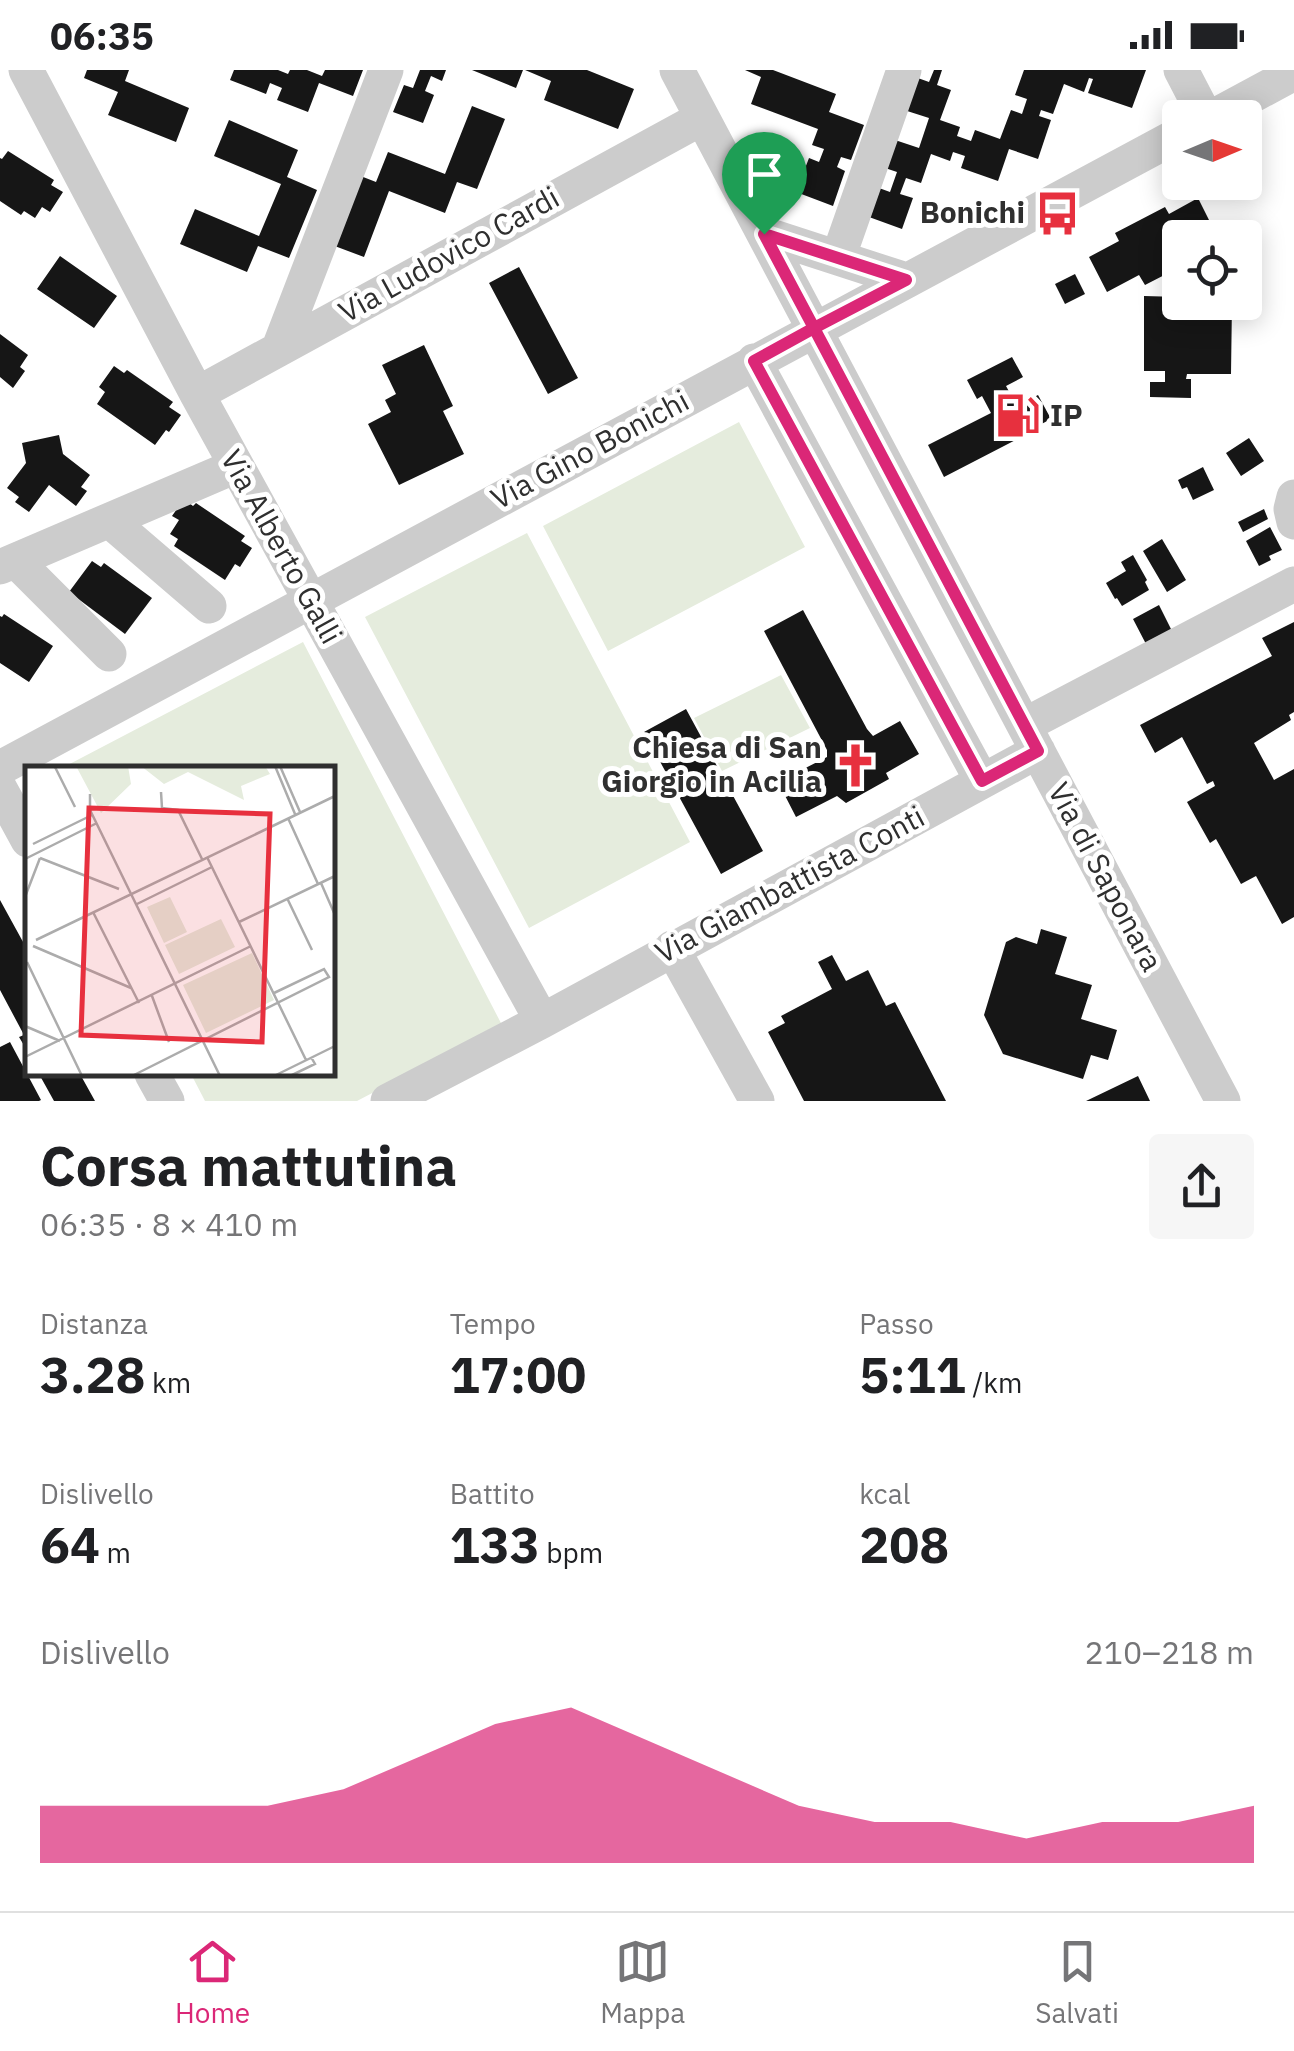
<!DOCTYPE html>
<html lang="it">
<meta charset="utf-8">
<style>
body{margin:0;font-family:"IBM Plex Sans",sans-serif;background:#f6f6f6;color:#202124;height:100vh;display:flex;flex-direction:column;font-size:38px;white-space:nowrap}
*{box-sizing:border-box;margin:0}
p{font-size:32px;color:#757577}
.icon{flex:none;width:55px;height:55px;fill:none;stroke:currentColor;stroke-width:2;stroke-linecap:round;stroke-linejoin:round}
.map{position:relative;height:1031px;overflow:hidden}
.sheet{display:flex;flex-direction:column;background:#fff;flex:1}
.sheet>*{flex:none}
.needle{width:65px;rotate:88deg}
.buttons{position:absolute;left:1162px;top:30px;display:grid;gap:20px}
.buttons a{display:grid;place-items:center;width:100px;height:100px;border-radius:10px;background:#fff;box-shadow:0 5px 25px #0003;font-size:50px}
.pin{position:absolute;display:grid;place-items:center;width:85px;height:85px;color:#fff;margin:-102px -42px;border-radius:50% 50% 50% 0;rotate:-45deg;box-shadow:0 0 10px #0007}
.pin .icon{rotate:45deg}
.round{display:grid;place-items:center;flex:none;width:105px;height:105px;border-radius:10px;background:#f6f6f6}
.head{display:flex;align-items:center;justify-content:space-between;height:170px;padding:0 40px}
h1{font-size:55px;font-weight:800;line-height:75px}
.figures{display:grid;grid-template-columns:repeat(3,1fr);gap:15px;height:170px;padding:10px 40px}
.figures div{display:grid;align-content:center}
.figures b{font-size:50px;font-weight:800}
.figures small{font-size:28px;font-weight:400}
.figures p{font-size:28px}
.chart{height:280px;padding:20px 40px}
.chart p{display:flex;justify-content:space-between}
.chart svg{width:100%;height:180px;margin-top:10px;fill:#db2777;opacity:.7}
.status{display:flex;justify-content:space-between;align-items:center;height:70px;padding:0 50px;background:#fff;direction:ltr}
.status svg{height:28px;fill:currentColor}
.tabs{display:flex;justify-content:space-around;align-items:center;height:140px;border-top:2px solid #e0e0e0;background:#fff;font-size:28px;color:#757577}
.tabs a{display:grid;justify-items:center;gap:5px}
.tabs .active{color:#db2777}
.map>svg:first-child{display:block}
.green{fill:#e5ecdd}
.building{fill:#161616}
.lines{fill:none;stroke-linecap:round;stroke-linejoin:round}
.minor{stroke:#ccc;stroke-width:35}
.route-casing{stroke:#fff;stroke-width:20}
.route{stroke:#db2777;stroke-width:12}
.labels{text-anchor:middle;stroke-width:10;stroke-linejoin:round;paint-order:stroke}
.poi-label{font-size:30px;font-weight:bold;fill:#2f2f2f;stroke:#fff;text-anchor:end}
.street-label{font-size:30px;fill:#2f2f2f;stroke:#fff}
.inset-road{fill:none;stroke:#acacac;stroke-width:2.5}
.view{fill:#e7303e;fill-opacity:0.15;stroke:#e7303e;stroke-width:5}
.inset-edge{fill:none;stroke:#2f2f2f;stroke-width:5}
</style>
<div class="status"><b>06:35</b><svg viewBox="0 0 49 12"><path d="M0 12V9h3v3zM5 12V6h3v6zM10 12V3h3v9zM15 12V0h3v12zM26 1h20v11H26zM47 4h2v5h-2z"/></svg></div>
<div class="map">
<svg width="1294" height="1031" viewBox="0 0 1294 1031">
<rect width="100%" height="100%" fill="#fff"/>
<!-- green -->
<path class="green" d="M739,352L805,477L608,581L543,456Z
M527,463L690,772L529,858L365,547Z
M303,572L502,955L357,1031H205L191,1004H332V698H62Z
M781,605L810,658L722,701L694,648Z"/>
<!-- building -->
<path class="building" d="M87,0H129L125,11L189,38L176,72L108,45L118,22L84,8Z
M234,0H278L288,4L290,0H307L322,6L325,0H363L353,26L319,13L308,42L277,30L282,18L270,13L266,24L230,10Z
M420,0H446L442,11L431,6L425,21L434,25L423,53L393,42L404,15L413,18Z
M472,0H523L516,18Z
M525,0H587L634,19L618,59L544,30L551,11Z
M745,0H773L836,24L829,42L864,55L851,90L841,87L837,97L845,101L833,136L796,122L809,88L819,92L824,79L812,75L818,59L751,34L761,7Z
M934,0H942L937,15L951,20L940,50L960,57L957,66L971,71L975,60L1000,69L1011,40L1022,44L1027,29L1015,25L1024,0H1146L1132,38L1088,23L1093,9L1089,8L1084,22L1064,14L1053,44L1041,40L1039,46L1051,50L1038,89L1009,79L998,111L961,98L965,86L953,82L950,91L931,84L921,113L906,108L900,124L913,128L902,159L869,147L879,118L890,122L897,102L885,98L895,70L919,78L929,48L904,40L915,7L929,12Z
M472,36L505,49L477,119L457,112L445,143L389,121L364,187L332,175L358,105L376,112L388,82L445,104Z
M229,50L298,80L287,107L317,120L289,188L258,176L247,202L180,174L195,139L259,166L281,114L214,86Z
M8,81L54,110L51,115L63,122L50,142L42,137L35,148L24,141L21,145L0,131V88L2,89Z
M1198,128L1217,166L1180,168V197L1145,215L1139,205L1107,222L1089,187L1119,171L1115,163L1165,137L1169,144Z
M60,186L117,226L94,258L37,219Z
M519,197L578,308L548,324L489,213Z
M1075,204L1085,224L1065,234L1055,214Z
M1144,226L1180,227V232H1232L1231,304H1187L1186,309H1191V328L1150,327V312H1165V301H1144Z
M0,264L28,285L20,297L25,301L13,318L0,307Z
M424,275L453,336L443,341L464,384L399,415L368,354L391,342L385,330L396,324L382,295Z
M1012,287L1023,307L1006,316L1017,336L1038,325L1051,349L1032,359L1033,361L944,407L928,375L991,343L982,326L977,329L967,310Z
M114,296L124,303L127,300L173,332L169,337L181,345L169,362L166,360L155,375L97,334L105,322L99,317Z
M59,365L63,384L90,405L81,417L87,421L76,436L49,415L29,442L15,432L19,427L7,418L26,393L22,373Z
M1249,368L1264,391L1241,406L1226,383Z
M1203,397L1214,420L1193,430L1187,417L1182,419L1178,410Z
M184,429L193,436L196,433L245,466L241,471L252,478L240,497L235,494L225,510L174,476L178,469L170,464L179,450L172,446Z
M1264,439L1268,449L1243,462L1238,452Z
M1270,457L1282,480L1269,486L1271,490L1259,496L1246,471Z
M1162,469L1186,510L1167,522L1143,481Z
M1133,485L1147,510L1145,512L1149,520L1122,536L1117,528L1115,529L1106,513L1126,501L1121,492Z
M92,491L101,497L104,493L152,528L125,564L69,522Z
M1159,535L1172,561L1146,574L1133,549Z
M803,540L867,659L873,666L900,651L919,684L886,703L889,709L846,733L837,726L796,747L778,712L827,687V680L764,561Z
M4,544L53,576L29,612L0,593V546L2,547Z
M1294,552V642L1289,645L1291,650L1254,673L1274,710L1294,699V847L1282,854L1256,806L1241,814L1216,769L1210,773L1187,732L1215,716L1213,711L1207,714L1182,667L1155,683L1140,655L1272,586L1262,568Z
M686,639L763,781L721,804L644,662Z
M0,830L28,881V982L19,967L24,965L0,920Z
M1041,859L1067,867L1055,904L1092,915L1081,949L1117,960L1108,990L1091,985L1083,1009L1003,984L984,945L1006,872L1016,867L1037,874Z
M832,885L846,911L868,900L886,936L895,932L946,1031H804L768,962L785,953L781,946L832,919L818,892Z
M10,972L41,1030L39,1031H0V977Z
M39,1004H80L95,1031H54Z
M1138,1006L1150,1031H1086Z"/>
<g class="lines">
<!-- minor -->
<path class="minor" d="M26,0L197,324L542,951
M677,0L1223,1031
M1181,0L1206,48
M1211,48L1294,3
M764,164L906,210
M838,188L904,0
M279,278L386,0
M754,291L982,711
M197,324L702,48
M1294,427L1291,439L1294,452
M110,451L209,536
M16,491L109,584
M0,497L236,396
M1025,655L1294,514
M0,698L1180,64
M0,719L28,770
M672,878L757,1031
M152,1004L167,1031
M388,1031L542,951L1038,681"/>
</g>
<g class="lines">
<defs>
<path id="route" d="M764,164L814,258L754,291L982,711L1038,681L814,258L906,210L764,164"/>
</defs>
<!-- route casing -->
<use href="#route" class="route-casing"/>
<!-- route -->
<use href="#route" class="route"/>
</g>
<!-- icons -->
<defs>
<symbol id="bus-bare" viewBox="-9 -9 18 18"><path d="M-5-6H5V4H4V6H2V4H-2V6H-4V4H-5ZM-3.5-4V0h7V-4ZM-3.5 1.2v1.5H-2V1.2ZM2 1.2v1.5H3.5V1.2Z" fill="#e7303e" stroke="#fff" stroke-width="2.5" paint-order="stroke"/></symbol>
<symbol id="fuel-bare" viewBox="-9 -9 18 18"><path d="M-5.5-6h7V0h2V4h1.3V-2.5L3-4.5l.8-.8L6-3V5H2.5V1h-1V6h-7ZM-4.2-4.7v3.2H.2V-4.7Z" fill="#e7303e" stroke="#fff" stroke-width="2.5" paint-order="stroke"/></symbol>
<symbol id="church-bare" viewBox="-9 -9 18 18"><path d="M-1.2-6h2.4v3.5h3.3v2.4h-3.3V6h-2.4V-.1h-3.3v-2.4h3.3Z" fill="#e7303e" stroke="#fff" stroke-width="2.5" paint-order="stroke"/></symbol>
</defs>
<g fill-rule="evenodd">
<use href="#bus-bare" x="1026" y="112" width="63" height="63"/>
<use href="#fuel-bare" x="986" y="314" width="63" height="63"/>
<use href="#church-bare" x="824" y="664" width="63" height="63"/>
</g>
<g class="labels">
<!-- poi labels -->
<g class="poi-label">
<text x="1025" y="153">Bonichi</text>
<text x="1050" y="356" text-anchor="start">IP</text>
<text x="822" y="688">Chiesa di San<tspan x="822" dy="34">Giorgio in Acilia</tspan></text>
</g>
<!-- street labels -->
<g class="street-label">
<text transform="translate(449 185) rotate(-29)" y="10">Via Ludovico Cardi</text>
<text transform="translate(590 380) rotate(-28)" y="10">Via Gino Bonichi</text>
<text transform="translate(281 477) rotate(61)" y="10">Via Alberto Galli</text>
<text transform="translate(1105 807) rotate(62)" y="10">Via di Saponara</text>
<text transform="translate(790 815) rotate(-28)" y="10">Via Giambattista Conti</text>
</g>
</g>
<!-- overview -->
<g transform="translate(25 696)">
<rect width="310" height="310" fill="#fff"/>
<path d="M51,0H103L106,18L76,47ZM116,0H240L245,8L216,20L219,34L163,6L139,18ZM145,131L162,166L139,177L122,141ZM196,153L210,181L154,208L140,179ZM227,187L249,234L181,267L158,219Z" fill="#e5ecdd"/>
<path class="inset-road" d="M250,0L270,48M255,0L275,46M30,1L50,41M136,26L137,42L153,44L177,93M65,28V44L195,310M263,52L293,118M8,78L67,49M182,91L281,294M15,92L94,123M0,93L72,57M296,117L310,149M0,131L15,92M262,132L287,184M112,138L187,101M68,146L114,237M214,156L310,110M11,174L310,30M8,180L106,222M2,196L57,310M127,230L144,276M0,260L35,275M0,291L226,180M107,310L304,211L299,203L249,227M249,310L310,280M265,310L290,298L286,291"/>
<path class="view" d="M64,42L245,48L237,276L56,269Z"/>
<rect width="310" height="310" class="inset-edge"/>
</g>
</svg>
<div class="buttons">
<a><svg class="needle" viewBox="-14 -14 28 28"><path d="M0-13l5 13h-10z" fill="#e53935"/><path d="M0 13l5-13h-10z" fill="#757577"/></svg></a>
<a><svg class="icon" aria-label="locate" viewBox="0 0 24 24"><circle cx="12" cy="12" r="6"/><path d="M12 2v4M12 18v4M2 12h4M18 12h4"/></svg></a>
</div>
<div class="pin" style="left:764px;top:164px;background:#1e9e55"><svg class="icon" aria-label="arrive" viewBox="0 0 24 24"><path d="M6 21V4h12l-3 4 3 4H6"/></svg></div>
</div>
<section class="sheet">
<div class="head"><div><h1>Corsa mattutina</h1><p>06:35 · 8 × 410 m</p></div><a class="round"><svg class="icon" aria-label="share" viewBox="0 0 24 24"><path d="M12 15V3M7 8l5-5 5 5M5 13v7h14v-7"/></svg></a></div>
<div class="figures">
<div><p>Distanza</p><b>3.28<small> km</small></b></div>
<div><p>Tempo</p><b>17:00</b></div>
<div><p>Passo</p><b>5:11<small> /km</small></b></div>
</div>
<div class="figures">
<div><p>Dislivello</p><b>64<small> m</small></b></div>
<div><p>Battito</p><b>133<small> bpm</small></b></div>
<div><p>kcal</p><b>208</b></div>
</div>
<div class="chart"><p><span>Dislivello</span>210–218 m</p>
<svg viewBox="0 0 160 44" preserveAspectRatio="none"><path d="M0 44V30L10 30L20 30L30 30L40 26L50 18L60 10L70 6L80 14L90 22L100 30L110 34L120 34L130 38L140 34L150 34L160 30V44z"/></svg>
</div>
</section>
<nav class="tabs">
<a class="active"><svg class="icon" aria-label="home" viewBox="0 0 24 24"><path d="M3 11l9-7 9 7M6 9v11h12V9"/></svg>Home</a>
<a><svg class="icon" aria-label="map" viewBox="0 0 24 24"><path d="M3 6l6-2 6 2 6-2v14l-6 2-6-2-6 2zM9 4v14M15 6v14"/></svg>Mappa</a>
<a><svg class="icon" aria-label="saved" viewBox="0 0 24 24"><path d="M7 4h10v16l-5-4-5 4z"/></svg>Salvati</a>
</nav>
